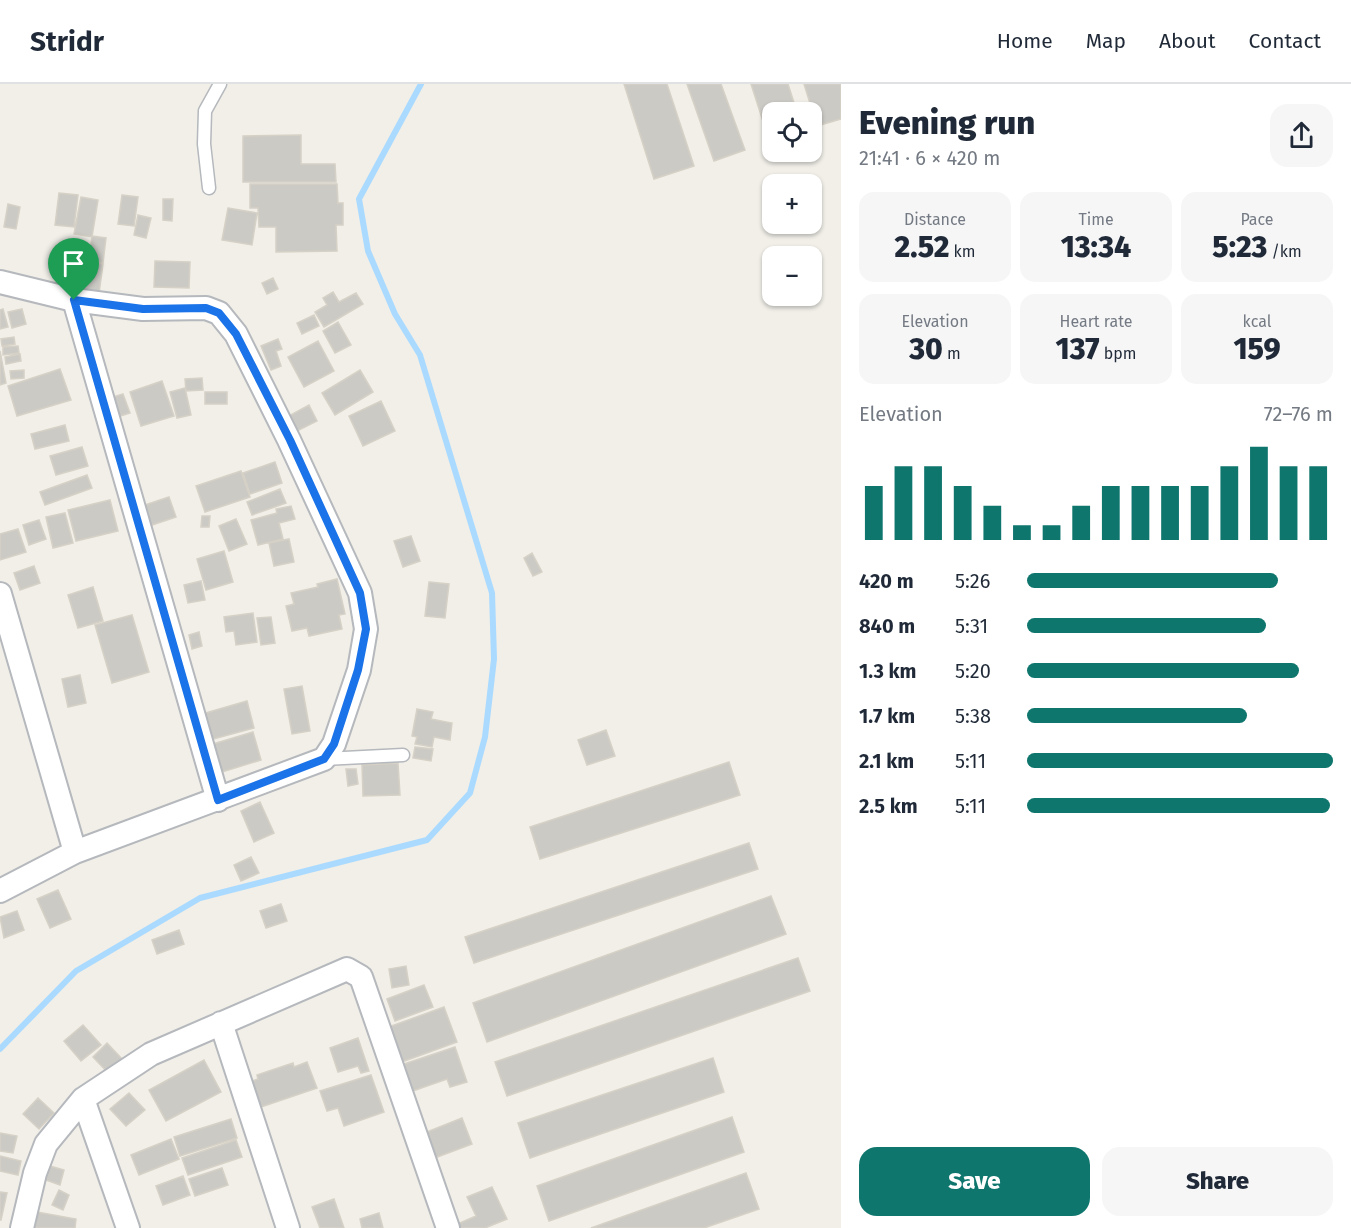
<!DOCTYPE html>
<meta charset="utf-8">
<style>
body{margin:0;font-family:"Fira Sans",sans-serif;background:#f6f6f7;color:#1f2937;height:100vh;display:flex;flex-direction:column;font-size:22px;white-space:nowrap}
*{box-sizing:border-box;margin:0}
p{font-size:20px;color:#747a83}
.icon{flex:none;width:33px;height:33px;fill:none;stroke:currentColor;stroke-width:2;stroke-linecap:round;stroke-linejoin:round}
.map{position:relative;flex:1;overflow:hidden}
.drawer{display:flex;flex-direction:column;background:#fff;width:510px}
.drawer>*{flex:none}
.controls{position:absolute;left:762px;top:18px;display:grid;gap:12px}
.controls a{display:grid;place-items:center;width:60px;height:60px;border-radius:12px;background:#fff;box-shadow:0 2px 4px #0004;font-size:30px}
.pin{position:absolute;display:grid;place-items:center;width:51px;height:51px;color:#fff;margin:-62px -26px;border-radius:50% 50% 50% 0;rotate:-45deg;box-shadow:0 0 6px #0007}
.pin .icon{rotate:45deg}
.round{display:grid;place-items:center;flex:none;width:63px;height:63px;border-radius:18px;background:#f6f6f7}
.headline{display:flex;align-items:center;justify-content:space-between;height:102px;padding:0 18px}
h1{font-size:33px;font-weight:800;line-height:45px}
.metrics{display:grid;grid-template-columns:repeat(3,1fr);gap:9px;height:102px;padding:6px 18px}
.metrics div{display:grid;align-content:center;border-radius:15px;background:#f6f6f7;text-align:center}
.metrics b{font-size:30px;font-weight:800}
.metrics small{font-size:16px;font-weight:400}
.metrics p{font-size:16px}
.chart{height:168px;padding:12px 18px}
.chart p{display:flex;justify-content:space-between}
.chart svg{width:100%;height:108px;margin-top:6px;stroke:#0f766e;stroke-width:6}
.action{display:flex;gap:12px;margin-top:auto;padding:12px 18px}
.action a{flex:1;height:69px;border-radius:18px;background:#0f766e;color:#fff;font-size:24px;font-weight:800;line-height:69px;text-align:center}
.action a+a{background:#f6f6f7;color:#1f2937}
ul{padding:0 18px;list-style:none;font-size:20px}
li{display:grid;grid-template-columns:96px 72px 1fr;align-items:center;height:45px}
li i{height:15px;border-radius:8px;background:#0f766e}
header{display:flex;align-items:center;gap:36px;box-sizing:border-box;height:84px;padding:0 30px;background:#fff;border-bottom:2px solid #e0e1e3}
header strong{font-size:28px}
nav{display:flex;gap:33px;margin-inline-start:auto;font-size:21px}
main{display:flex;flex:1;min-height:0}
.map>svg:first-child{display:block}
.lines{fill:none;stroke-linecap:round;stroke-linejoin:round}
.stream{stroke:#aadaff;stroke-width:6}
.building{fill:#cccac5;stroke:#d6d1c6;stroke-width:1.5}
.service-casing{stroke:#b5b8bc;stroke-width:15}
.minor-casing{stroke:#b5b8bc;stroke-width:26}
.service{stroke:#fff;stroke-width:12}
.minor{stroke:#fff;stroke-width:22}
.route-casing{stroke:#fff;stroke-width:12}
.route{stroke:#1a73e8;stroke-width:8}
</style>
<header>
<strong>Stridr</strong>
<nav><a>Home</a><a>Map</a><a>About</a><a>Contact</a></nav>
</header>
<main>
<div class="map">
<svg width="841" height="1144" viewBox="0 0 841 1144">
<rect width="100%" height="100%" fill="#f1efe8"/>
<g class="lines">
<!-- stream -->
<path class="stream" d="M0,965L76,887L200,814L427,756L470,709L485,653L494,575L492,509L420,271L395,230L368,167L359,115L421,0"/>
</g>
<!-- building -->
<path class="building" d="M624,0H667L694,82L654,95Z
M687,0H721L745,66L714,77Z
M751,0H788L797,28H772V52L768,53Z
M804,0H841V35L817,42Z
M301,51V80H335L336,98H243V52Z
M250,100H337L338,119H343V141H336L337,167L276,168V143H259L258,124H250Z
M59,109L78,111L74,143L55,141Z
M122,111L138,113L134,142L118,140Z
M81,113L98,116L92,153L74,150Z
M163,115H173L172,137L163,136Z
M8,120L20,123L16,145L4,143Z
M228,124L257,129L252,161L222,156Z
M138,131L151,134L146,154L134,151Z
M92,152L106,154L103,179L89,177Z
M86,177L103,180L98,217L81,214Z
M155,177L190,178L189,204L154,203Z
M273,194L278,205L267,210L262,199Z
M333,208L339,218L356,209L363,220L324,243L315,228L327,221L323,214Z
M3,225L8,243L0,245V226Z
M22,225L26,240L12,244L8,228Z
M314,231L319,242L302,250L297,239Z
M338,238L351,261L335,269L323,247Z
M14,253L15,260L2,262L1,255Z
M278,255L282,265L276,267L281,282L271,286L261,262Z
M318,257L334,287L304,303L288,273Z
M18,262L19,269L3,271V263Z
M0,267L6,299L0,301Z
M20,270L21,277L6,280L5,273Z
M60,285L71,316L17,332L8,302Z
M24,286V294L11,295L10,287Z
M360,286L373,308L335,331L322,309Z
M202,294L203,306L186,307L185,295Z
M162,297L174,332L141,342L130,308Z
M185,304L191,331L177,334L170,308Z
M205,308H227V320H205Z
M123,310L130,329L117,333L113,313Z
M381,317L395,347L363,362L349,332Z
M309,321L317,337L295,348L287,333Z
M65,341L69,357L35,365L31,350Z
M82,363L88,382L56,391L50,372Z
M275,378L282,399L250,410L243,389Z
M241,387L250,413L205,428L196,402Z
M87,391L92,404L45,421L40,408Z
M280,405L286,419L252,431L247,418Z
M169,413L176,433L149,442L142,422Z
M110,416L118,447L76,457L68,426Z
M291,422L295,435L279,439L283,455L258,461L251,436L277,429L276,425Z
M65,429L73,459L53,464L46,433Z
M202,432H210L209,443H201Z
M236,435L247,460L229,467L219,442Z
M39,436L46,455L29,461L23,441Z
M18,445L26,468L0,476V450Z
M411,452L420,477L403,483L394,457Z
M289,455L294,478L274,482L269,459Z
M224,467L233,498L206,506L197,475Z
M532,469L542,488L533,492L524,474Z
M34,482L40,499L20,506L14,489Z
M337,495L345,530L339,531L342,545L309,552L307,544L292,547L286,522L294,520L291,509L318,503L317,500Z
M201,497L205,516L188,519L184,501Z
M429,498L449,500L445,534L425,532Z
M93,503L103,537L78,544L68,511Z
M253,529L257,558L236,561L234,547L226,548L224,533Z
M132,531L149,588L112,599L95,541Z
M271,533L275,559L261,561L257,534Z
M199,548L202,562L192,565L189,551Z
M80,591L86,619L68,623L62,595Z
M302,602L310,647L292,650L284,605Z
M247,617L254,644L202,658L195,632Z
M417,625L433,628L431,635L452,639L450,656L434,653L432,663L415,660L417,653L412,652Z
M606,646L615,672L587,681L578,656Z
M253,648L261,676L212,691L203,663Z
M415,663L433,665L431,677L413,674Z
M729,678L740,711L540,775L530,743Z
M398,679L400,711L363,712L362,681Z
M346,685H356L358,700L348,702Z
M260,718L274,749L254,758L241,727Z
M749,759L758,785L474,879L465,853Z
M251,773L259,789L241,797L234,781Z
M58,806L71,835L50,844L37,815Z
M771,812L786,850L487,958L473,919Z
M281,820L287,837L266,844L260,827Z
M17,827L24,846L4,854L0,833Z
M179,846L184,860L157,870L152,856Z
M798,874L810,907L507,1012L495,978Z
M406,882L409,901L392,904L389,885Z
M424,901L433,923L395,937L387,915Z
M444,923L457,958L399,979L386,944Z
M83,941L101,961L81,977L64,957Z
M358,954L369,987L361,989L358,982L338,988L330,964Z
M107,959L124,977L110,991L93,973Z
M455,963L467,998L450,1003L447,995L407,1009L398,982Z
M713,974L724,1008L530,1074L518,1039Z
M204,976L221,1008L166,1037L149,1006Z
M307,978L317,1004L258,1024L249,998L258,995L257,991L293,979L294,983Z
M371,991L384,1028L344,1042L338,1024L327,1027L320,1007Z
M129,1009L145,1026L126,1042L110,1025Z
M38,1014L54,1029L39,1045L23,1030Z
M732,1033L744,1068L549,1137L537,1102Z
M462,1034L472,1060L432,1075L422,1050Z
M231,1035L237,1054L180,1072L174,1053Z
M0,1049L17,1052L13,1069L0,1067Z
M171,1055L179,1075L139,1091L131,1071Z
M236,1056L242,1073L188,1091L182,1074Z
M0,1072L21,1077L18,1091L0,1087Z
M50,1082L64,1086L60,1101L46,1096Z
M222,1084L228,1101L195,1112L189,1095Z
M746,1089L759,1125L704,1144H591Z
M183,1092L190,1111L163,1121L156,1102Z
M492,1103L507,1135L485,1144H457L455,1141L476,1132L467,1113Z
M59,1106L69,1111L63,1126L52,1121Z
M0,1108L7,1109L1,1136H0Z
M334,1115L344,1144H320L312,1123Z
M37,1128L76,1135L75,1144H35Z
M379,1129L383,1144H362L360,1135Z"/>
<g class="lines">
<defs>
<path id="service" d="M209,104L204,60L205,27L220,0
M324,675L403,671"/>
<path id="minor" d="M0,198L74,216L143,225L206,224L219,229L236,250L289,356L360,509L366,545L359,586L334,660L324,675L75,768L0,807
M74,216L218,716
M0,510L75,768
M221,939L288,1144
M83,1015L128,1144
M22,1144L35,1089L46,1060L83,1015L151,970L347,885L361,893L448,1144"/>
</defs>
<!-- service casing -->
<use href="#service" class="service-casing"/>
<!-- minor casing -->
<use href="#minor" class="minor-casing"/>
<!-- service -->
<use href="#service" class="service"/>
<!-- minor -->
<use href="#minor" class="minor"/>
</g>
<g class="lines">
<defs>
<path id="route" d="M74,216L143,225L206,224L219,229L236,250L290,356L360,509L366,545L358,586L334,660L324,675L218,716Z"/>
</defs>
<!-- route casing -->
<use href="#route" class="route-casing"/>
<!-- route -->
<use href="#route" class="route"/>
</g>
</svg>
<div class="controls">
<a><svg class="icon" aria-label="locate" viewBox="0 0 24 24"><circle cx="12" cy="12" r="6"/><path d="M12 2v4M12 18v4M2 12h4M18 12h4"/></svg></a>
<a>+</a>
<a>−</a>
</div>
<div class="pin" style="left:74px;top:216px;background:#1e9e55"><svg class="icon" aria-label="arrive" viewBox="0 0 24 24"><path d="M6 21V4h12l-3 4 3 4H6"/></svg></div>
</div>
<section class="drawer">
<div class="headline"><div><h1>Evening run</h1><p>21:41 · 6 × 420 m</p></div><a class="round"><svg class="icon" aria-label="share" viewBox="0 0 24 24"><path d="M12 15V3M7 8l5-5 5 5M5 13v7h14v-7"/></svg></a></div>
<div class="metrics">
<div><p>Distance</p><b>2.52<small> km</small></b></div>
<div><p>Time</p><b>13:34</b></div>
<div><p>Pace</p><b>5:23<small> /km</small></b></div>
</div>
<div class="metrics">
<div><p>Elevation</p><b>30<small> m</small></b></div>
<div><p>Heart rate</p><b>137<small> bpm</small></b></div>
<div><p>kcal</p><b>159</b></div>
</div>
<div class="chart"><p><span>Elevation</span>72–76 m</p>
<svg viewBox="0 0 160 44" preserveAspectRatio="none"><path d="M5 44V22M15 44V14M25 44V14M35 44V22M45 44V30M55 44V38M65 44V38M75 44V30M85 44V22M95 44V22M105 44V22M115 44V22M125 44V14M135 44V6M145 44V14M155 44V14"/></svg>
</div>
<ul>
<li><b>420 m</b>5:26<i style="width:82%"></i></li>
<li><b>840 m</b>5:31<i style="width:78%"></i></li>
<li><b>1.3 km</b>5:20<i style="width:89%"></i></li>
<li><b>1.7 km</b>5:38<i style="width:72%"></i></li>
<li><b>2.1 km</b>5:11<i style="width:100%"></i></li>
<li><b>2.5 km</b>5:11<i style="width:99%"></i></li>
</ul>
<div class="action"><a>Save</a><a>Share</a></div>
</section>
</main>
